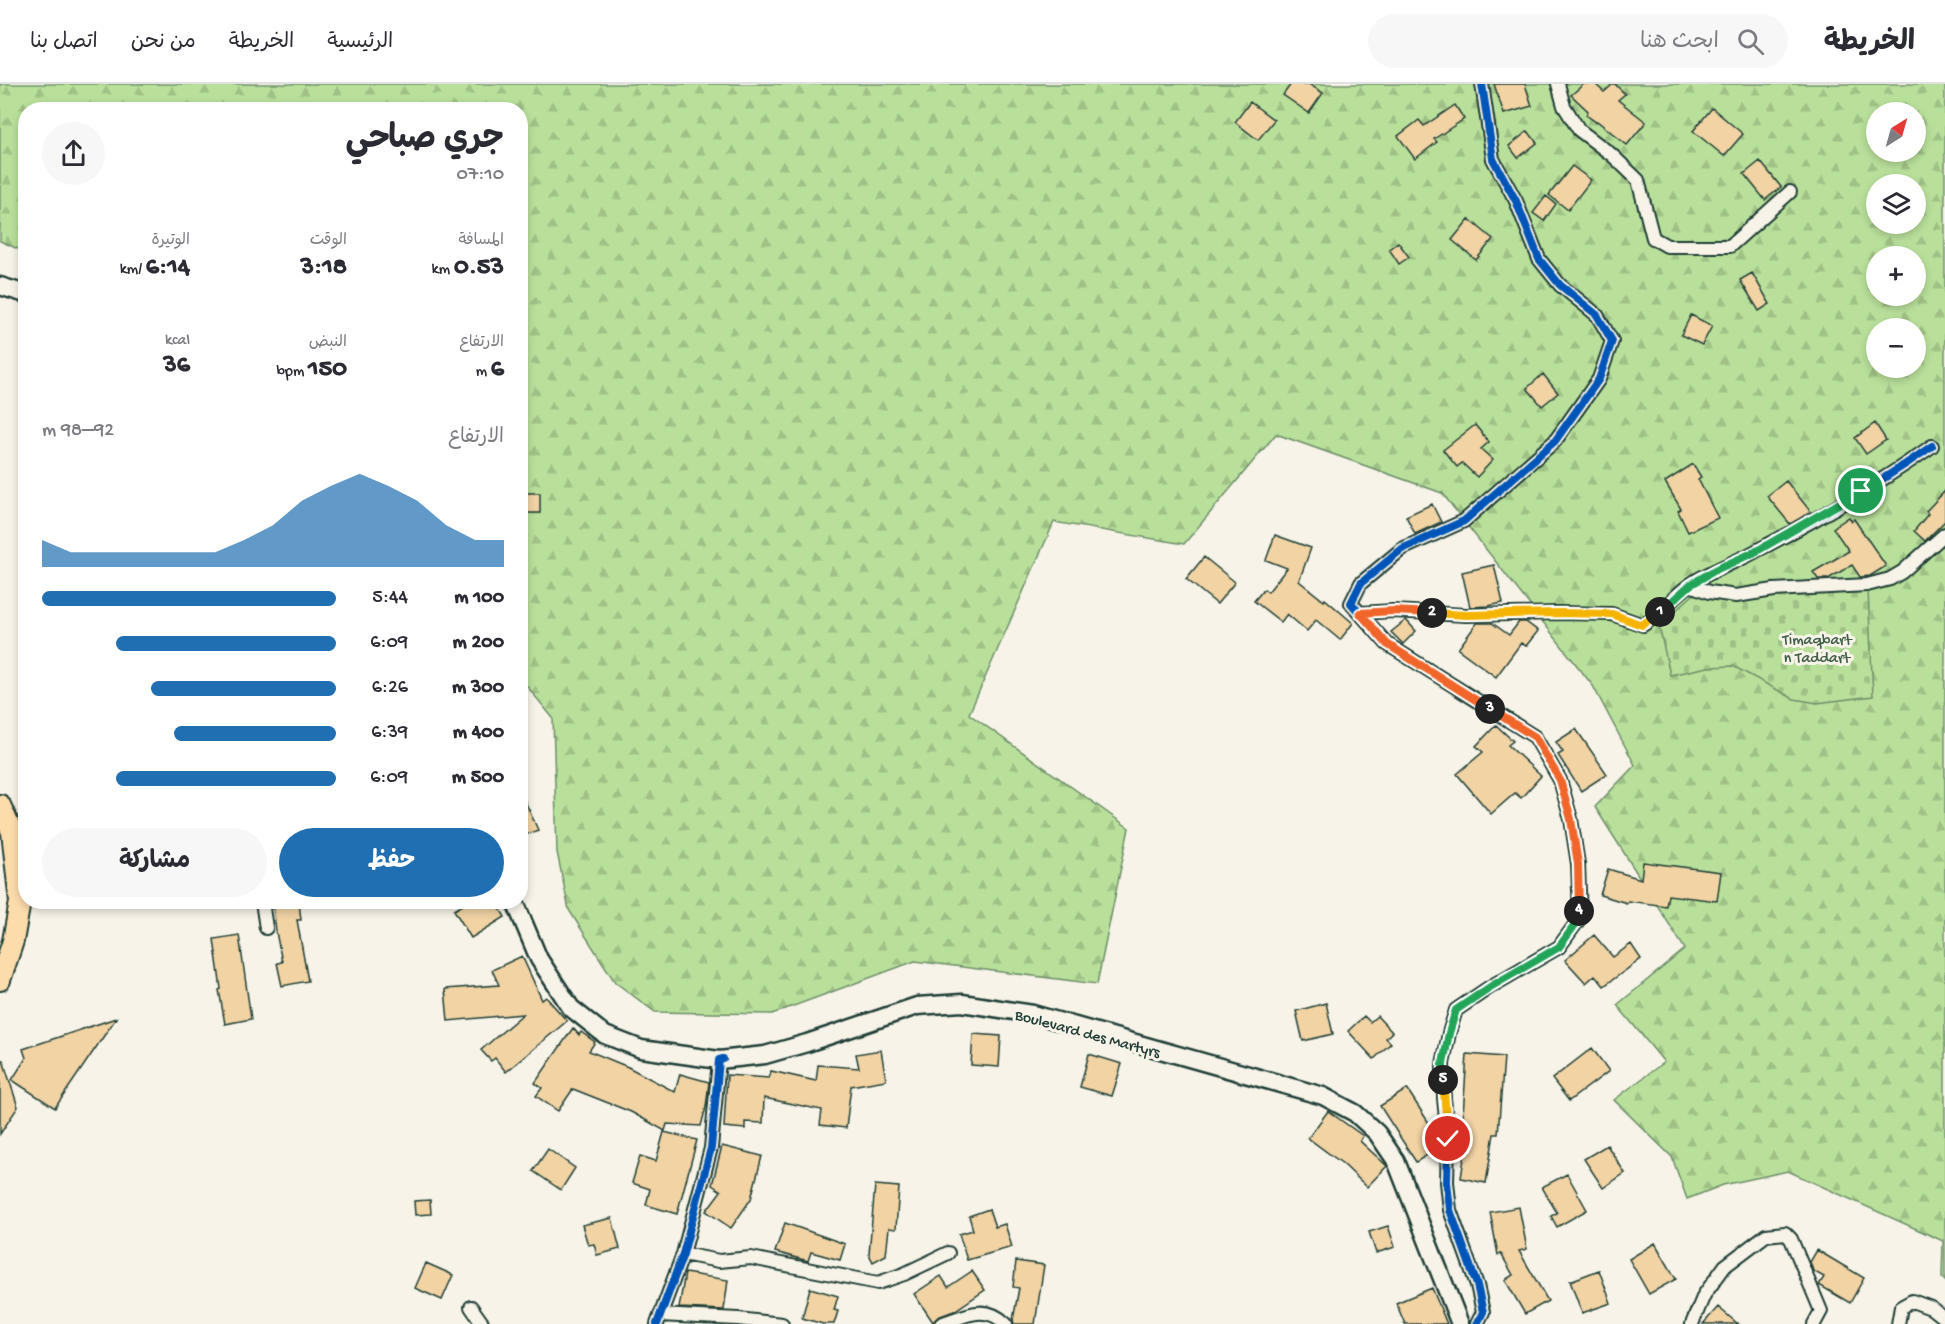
<!DOCTYPE html>
<html lang="ar">
<meta charset="utf-8">
<style>
body{margin:0;font-family:"Gochi Hand","Playpen Sans Arabic",sans-serif;background:#f7f7f7;color:#2b2b33;direction:rtl;height:100vh;display:flex;flex-direction:column;font-size:22px;white-space:nowrap}
*{box-sizing:border-box;margin:0}
p{font-size:20px;color:#7c7c81}
.icon{flex:none;width:33px;height:33px;fill:none;stroke:currentColor;stroke-width:2;stroke-linecap:round;stroke-linejoin:round}
.map{position:relative;flex:1;overflow:hidden;direction:ltr}
.sheet{position:absolute;left:18px;top:18px;width:510px;height:807px;display:flex;flex-direction:column;background:#fff;border-radius:24px;box-shadow:0 3px 9px #0003;direction:rtl}
.sheet>*{flex:none}
.needle{width:39px;rotate:37deg}
.buttons{position:absolute;left:1866px;top:18px;display:grid;gap:12px}
.buttons a{display:grid;place-items:center;width:60px;height:60px;border-radius:50%;background:#fff;box-shadow:0 3px 9px #0003;font-size:30px}
.pin{position:absolute;display:grid;place-items:center;width:51px;height:51px;color:#fff;margin:-26px;border:3px solid #fff;border-radius:50%;box-shadow:0 2px 6px #0007}
.km{position:absolute;width:30px;height:30px;margin:-15px;border-radius:50%;background:#222;color:#fff;font-size:16px;line-height:30px;text-align:center}
.round{display:grid;place-items:center;flex:none;width:63px;height:63px;border-radius:32px;background:#f7f7f7}
.head{display:flex;align-items:center;justify-content:space-between;height:102px;padding:0 24px}
h1{font-size:33px;font-weight:700;line-height:45px}
.figures{display:grid;grid-template-columns:repeat(3,1fr);gap:9px;height:102px;padding:6px 24px}
.figures div{display:grid;align-content:center}
.figures b{font-size:26px;font-weight:700}
.figures small{font-size:16px;font-weight:400}
.figures p{font-size:16px}
.chart{height:168px;padding:12px 24px}
.chart p{display:flex;justify-content:space-between}
.chart svg{width:100%;height:108px;margin-top:6px;fill:#1f6fb2;opacity:.7}
.primary-button{display:flex;gap:12px;margin-top:auto;padding:12px 24px}
.primary-button a{flex:1;height:69px;border-radius:36px;background:#1f6fb2;color:#fff;font-size:24px;font-weight:700;line-height:69px;text-align:center}
.primary-button a+a{background:#f7f7f7;color:#2b2b33}
ul{padding:0 24px;list-style:none;font-size:20px}
li{display:grid;grid-template-columns:96px 72px 1fr;align-items:center;height:45px}
li i{height:15px;border-radius:8px;background:#1f6fb2}
header{display:flex;align-items:center;gap:36px;box-sizing:border-box;height:84px;padding:0 30px;background:#fff;border-bottom:2px solid #e1e1e2}
header strong{font-size:28px}
nav{display:flex;gap:33px;margin-inline-start:auto;font-size:21px}
.search{width:420px;height:54px;background:#f7f7f7;display:flex;align-items:center;gap:15px;box-sizing:border-box;padding:0 21px;border-radius:33px;color:#7c7c81;font-size:22px}
.map>svg:first-child{display:block}
.forest{fill:url(#forest-firs);stroke:#6c8e68;stroke-width:1.5;fill-rule:evenodd}
.cemetery{fill:url(#cemetery-stones);stroke:#6c8e68;stroke-width:1.5}
.building{fill:#f1d3a4;stroke:#1f3d34;stroke-width:1.5}
.lines{fill:none;stroke-linecap:round;stroke-linejoin:round}
.minor-casing{stroke:#1f3d34;stroke-width:16}
.secondary-casing{stroke:#1f3d34;stroke-width:21}
.primary-casing{stroke:#1f3d34;stroke-width:24}
.minor{stroke:#f7f3e8;stroke-width:12}
.secondary{stroke:#f7f3e8;stroke-width:16}
.primary{stroke:#fddcac;stroke-width:20}
.cycleway-casing{stroke:#f7f3e8;stroke-width:11}
.cycleway{stroke:#0057b8;stroke-width:8}
.split-1-casing{stroke:#fff;stroke-width:12}
.split-2-casing{stroke:#fff;stroke-width:12}
.split-3-casing{stroke:#fff;stroke-width:12}
.split-4-casing{stroke:#fff;stroke-width:12}
.split-5-casing{stroke:#fff;stroke-width:12}
.split-6-casing{stroke:#fff;stroke-width:12}
.split-1{stroke:#22a559;stroke-width:8}
.split-2{stroke:#f5b400;stroke-width:8}
.split-3{stroke:#f0652b;stroke-width:8}
.split-4{stroke:#f0652b;stroke-width:8}
.split-5{stroke:#22a559;stroke-width:8}
.split-6{stroke:#f5b400;stroke-width:8}
.labels{text-anchor:middle;stroke-width:6;stroke-linejoin:round;paint-order:stroke}
.park-label{font-size:16px;fill:#3e5e49;stroke:#f7f3e8}
.street-label{font-size:16px;fill:#1f3d34;stroke:#f7f3e8}
</style>
<header>
<strong>الخريطة</strong>
<div class="search"><svg class="icon" aria-label="search" viewBox="0 0 24 24"><circle cx="10" cy="10" r="6"/><path d="M15 15l6 6"/></svg>ابحث هنا</div>
<nav><a>الرئيسية</a><a>الخريطة</a><a>من نحن</a><a>اتصل بنا</a></nav>
</header>
<div class="map">
<svg width="1945" height="1240" viewBox="0 0 1945 1240">
<defs>
<pattern id="forest-firs" width="22" height="20" patternUnits="userSpaceOnUse" patternTransform="scale(1.5)"><rect width="22" height="20" fill="#b9e09b"/><path d="M5 1l3.5 6h-7zM16 11l3.5 6h-7z" fill="#9fc186"/></pattern>
<pattern id="cemetery-stones" width="16" height="16" patternUnits="userSpaceOnUse" patternTransform="scale(1.5)"><rect width="16" height="16" fill="#b9e09b"/><path d="M2 7V4a2 2 0 0 1 4 0v3zM10 15v-3a2 2 0 0 1 4 0v3z" fill="#9fc186"/></pattern>
</defs>
<rect width="100%" height="100%" fill="#f7f3e8"/>
<filter id="ink" filterUnits="userSpaceOnUse"><feTurbulence type="fractalNoise" baseFrequency=".0167" numOctaves="2"/><feDisplacementMap in="SourceGraphic" scale="12" xChannelSelector="R" yChannelSelector="G"/><feConvolveMatrix kernelMatrix="1 2 1 2 8 2 1 2 1" color-interpolation-filters="sRGB"/></filter>
<g filter="url(#ink)">
<!-- forest -->
<path class="forest" d="M0,0H1945V1197L1942,1194L1943,1157L1788,1087L1723,1101L1687,1115L1672,1073L1614,1016L1664,978L1617,921L1685,865L1595,723L1635,681L1593,602L1442,409L1276,350L1184,460L1054,438L969,630L1129,744L1097,900L915,877L772,930L655,928L615,898L569,826L557,768L553,634L521,595L520,26H26L25,168L0,157ZM1876,28H1916V68H1876ZM1876,100H1916V140H1876ZM1876,172H1916V212H1876ZM1876,244H1916V284H1876Z"/>
<!-- cemetery -->
<path class="cemetery" d="M1868,506L1873,612L1817,619L1794,615L1733,582L1708,583L1670,591L1659,542L1695,509C1729,522 1742,516 1776,512C1807,509 1838,509 1868,506Z"/>
<!-- building -->
<path class="building" d="M1291,0H1309L1323,9L1309,29L1283,11Z
M1494,0H1525L1532,22L1504,30Z
M1584,0H1595L1604,8L1613,0H1615L1625,10L1618,16L1646,38L1627,61L1597,37L1596,38L1586,31L1588,27L1571,11Z
M1250,18L1274,36L1258,56L1235,38Z
M1455,21L1464,35L1434,55L1437,58L1415,75L1398,52L1419,36L1424,42Z
M1712,24L1743,50L1724,72L1693,47Z
M1528,47L1537,59L1518,74L1509,62Z
M1760,77L1781,103L1765,116L1744,90Z
M1572,82L1591,96L1568,126L1549,111Z
M1546,112L1556,120L1544,137L1533,129Z
M1469,135L1493,155L1476,176L1452,156Z
M1398,158L1409,173L1399,180L1389,165Z
M1752,189L1770,220L1759,227L1740,196Z
M1691,231L1712,242L1702,261L1681,251Z
M1543,290L1558,309L1542,322L1527,304Z
M1875,339L1886,356L1866,370L1855,354Z
M1475,341L1489,358L1481,365L1493,376L1477,393L1462,379L1457,383L1443,366Z
M1693,380L1701,393L1698,395L1718,434L1688,448L1678,427L1681,425L1665,398Z
M1786,397L1811,428L1790,440L1767,412Z
M1945,407V437L1925,457L1914,447L1928,430L1926,427Z
M526,409H540V429H526Z
M1432,420L1441,438L1415,450L1406,432Z
M1849,433L1852,437L1854,435L1886,482L1870,492L1860,493L1852,481L1828,495H1818L1813,488L1849,467L1833,444Z
M1275,451L1311,464L1299,497L1324,517L1325,515L1353,539L1340,556L1316,536L1307,547L1287,530L1281,538L1254,517L1264,505L1268,508L1287,484L1266,476Z
M1204,473L1235,498L1217,520L1186,495Z
M1494,481L1503,519L1488,522L1470,523L1462,488Z
M1406,536L1416,547L1403,560L1391,548Z
M1519,538H1526L1538,547L1526,562L1521,559L1496,593L1458,565L1477,539H1492L1509,551Z
M1496,641L1513,657L1508,661L1541,692L1521,714L1515,709L1491,730L1457,690L1483,668L1476,662Z
M1576,645L1607,690L1581,707L1558,671L1563,668L1556,658Z
M520,706L538,746L520,753Z
M1643,778L1721,788L1717,817L1668,811L1666,822L1628,817L1627,819L1600,811L1608,785L1641,795Z
M273,818H299L301,836H297L308,897L282,902L277,879L282,878L276,848Z
M468,818H496L505,833L471,854L454,826Z
M239,851L251,935L225,940L219,906L221,905L214,855Z
M1594,851L1613,873L1631,860L1641,875L1604,902L1595,891L1586,899L1565,876Z
M522,872L542,916L546,913L567,937L506,988L495,974L491,977L481,966L523,930L448,937L445,905L499,901L492,886Z
M1326,919L1333,950L1303,957L1296,927Z
M1364,932L1370,938L1377,932L1392,948L1386,954L1391,959L1374,975L1348,947Z
M116,934L55,1024L12,996L26,974L23,965Z
M573,944L579,951L581,948L595,958L589,967L628,983L675,1008L680,990L709,998L706,1023L701,1042L667,1040L665,1047L631,1028L573,1005L558,1027L536,1012L542,1004L535,999Z
M973,950L1001,952L999,983L971,981Z
M1592,964L1609,987L1569,1017L1552,995Z
M881,966L886,996L851,1002L846,1044L820,1041L822,1026L764,1014L763,1039L745,1038V1045L724,1043L727,991L769,994L771,987L816,997L818,981L859,984L856,970Z
M1089,970L1122,980L1112,1012L1080,1003Z
M1467,970L1504,973L1498,1050H1494L1486,1099L1461,1094L1468,1048L1462,1047Z
M0,976H3L18,1023L0,1050Z
M1407,1005L1438,1053L1431,1057L1437,1065L1416,1078L1380,1022Z
M1328,1027L1363,1052L1360,1057L1387,1082L1367,1103L1343,1080L1308,1054Z
M664,1048L697,1056L677,1130L646,1121L650,1105L632,1099L640,1072L656,1077Z
M1607,1061L1625,1089L1603,1104L1584,1075Z
M722,1062L762,1072L751,1115L731,1144L706,1127L721,1107L712,1101Z
M548,1065L575,1084L561,1106L533,1087Z
M1567,1090L1587,1126L1557,1143L1551,1132L1557,1129L1542,1103Z
M875,1101L899,1103L896,1145L889,1144L886,1171L873,1178L869,1170Z
M430,1116L431,1130L415,1131L414,1117Z
M1519,1123L1527,1165L1519,1167L1548,1217L1525,1230L1505,1196L1513,1191L1501,1170L1498,1171L1490,1128Z
M989,1125L995,1143L1005,1140L1012,1163L967,1176L959,1150L973,1146L969,1132Z
M612,1134L620,1165L597,1171L594,1160L588,1161L582,1141Z
M785,1139L845,1160L840,1176L811,1168L808,1177L775,1168Z
M1388,1142L1395,1163L1376,1169L1369,1148Z
M1655,1159L1676,1195L1649,1210L1629,1175Z
M1817,1166L1864,1194L1850,1219L1819,1201L1824,1193L1813,1187L1810,1178Z
M1016,1177L1044,1181L1035,1240H1014L1013,1236L1019,1204L1013,1203Z
M426,1179L453,1191L442,1216L415,1204Z
M1599,1186L1611,1219L1582,1229L1570,1197Z
M972,1187L985,1206L954,1227L938,1233L933,1238L914,1210L941,1192L948,1203Z
M685,1189L728,1196L724,1226L679,1224Z
M810,1204L838,1212L834,1226L838,1227L834,1240H823L802,1234Z
M1432,1204L1447,1240H1405L1396,1219Z
M1718,1223L1738,1240H1703Z"/>
<g class="lines">
<defs>
<path id="minor" d="M1558,0L1564,22L1579,46L1612,71L1638,96L1653,154L1667,162H1730L1790,108
M1690,501L1709,508L1736,512L1774,506L1867,501L1890,495L1902,488L1945,450
M1360,529L1393,527L1466,531L1559,529L1612,530L1643,541C1661,530 1673,512 1691,500C1711,486 1735,479 1756,467C1816,436 1877,401 1932,362
M262,818L266,844
M683,1170L719,1177L751,1174L878,1199L904,1190L948,1169
M471,1223L483,1240
M660,1231L738,1235L782,1240
M657,1240L683,1170L711,1064L719,976L723,975
M941,1240C965,1232 985,1219 1006,1240
M1477,1240L1483,1228L1477,1201L1450,1126L1447,1098L1448,1055L1444,1014L1443,980L1449,949L1456,926L1490,903L1559,863L1580,834L1578,780L1571,735L1560,696L1535,653L1387,560L1351,519L1361,499L1402,465L1464,437L1555,357L1599,295L1612,257L1597,231L1560,201L1539,175L1516,117L1493,75L1482,0
M1692,1240L1704,1211L1725,1182L1766,1151L1785,1149L1791,1155L1821,1227L1814,1240
M1898,1240L1901,1223L1912,1217L1931,1224L1945,1235"/>
<path id="secondary" d="M0,202L26,210
M515,818L539,875L571,924L605,951L641,965L719,976L765,971L807,959L917,922L962,919L1033,930L1323,1012L1355,1029L1377,1049L1396,1077L1460,1240"/>
<path id="primary" d="M0,721L12,748L20,818L13,857L0,896"/>
</defs>
<!-- minor casing -->
<use href="#minor" class="minor-casing"/>
<!-- secondary casing -->
<use href="#secondary" class="secondary-casing"/>
<!-- primary casing -->
<use href="#primary" class="primary-casing"/>
<!-- minor -->
<use href="#minor" class="minor"/>
<!-- secondary -->
<use href="#secondary" class="secondary"/>
<!-- primary -->
<use href="#primary" class="primary"/>
<defs>
<path id="cycleway" d="M1360,529L1393,527L1466,531L1559,529L1612,530L1643,541C1661,530 1673,512 1691,500C1711,486 1735,479 1756,467C1816,436 1877,401 1932,362
M657,1240L683,1170L711,1064L719,976L723,975
M1477,1240L1483,1228L1477,1201L1450,1126L1447,1098L1448,1055L1444,1014L1443,980L1449,949L1456,926L1490,903L1559,863L1580,834L1578,780L1571,735L1560,696L1535,653L1387,560L1351,519L1361,499L1402,465L1464,437L1555,357L1599,295L1612,257L1597,231L1560,201L1539,175L1516,117L1493,75L1482,0"/>
</defs>
<!-- cycleway casing -->
<use href="#cycleway" class="cycleway-casing"/>
<!-- cycleway -->
<use href="#cycleway" class="cycleway"/>
</g>
</g>
<g class="lines" filter="url(#ink)">
<defs>
<path id="split-1" d="M1660,528L1690,501L1717,485L1755,468L1861,407"/>
<path id="split-2" d="M1432,529L1466,531L1559,529L1612,530L1642,541L1660,528"/>
<path id="split-3" d="M1432,529L1393,527L1360,529L1387,560L1490,625"/>
<path id="split-4" d="M1490,625L1535,653L1560,696L1571,735L1578,780L1579,827"/>
<path id="split-5" d="M1443,996V980L1449,949L1456,926L1490,903L1559,863L1580,834L1579,827"/>
<path id="split-6" d="M1443,996L1448,1055"/>
</defs>
<!-- split-1 casing -->
<use href="#split-1" class="split-1-casing"/>
<!-- split-2 casing -->
<use href="#split-2" class="split-2-casing"/>
<!-- split-3 casing -->
<use href="#split-3" class="split-3-casing"/>
<!-- split-4 casing -->
<use href="#split-4" class="split-4-casing"/>
<!-- split-5 casing -->
<use href="#split-5" class="split-5-casing"/>
<!-- split-6 casing -->
<use href="#split-6" class="split-6-casing"/>
<!-- split-1 -->
<use href="#split-1" class="split-1"/>
<!-- split-2 -->
<use href="#split-2" class="split-2"/>
<!-- split-3 -->
<use href="#split-3" class="split-3"/>
<!-- split-4 -->
<use href="#split-4" class="split-4"/>
<!-- split-5 -->
<use href="#split-5" class="split-5"/>
<!-- split-6 -->
<use href="#split-6" class="split-6"/>
</g>
<g class="labels">
<!-- park labels -->
<g class="park-label">
<text x="1817" y="560">Timaqbart<tspan x="1817" dy="18">n Taddart</tspan></text>
</g>
<!-- street labels -->
<g class="street-label">
<text transform="translate(1088 948) rotate(15)" y="6">Boulevard des Martyrs</text>
</g>
</g>
</svg>
<div class="buttons">
<a><svg class="needle" viewBox="-14 -14 28 28"><path d="M0-13l5 13h-10z" fill="#e53935"/><path d="M0 13l5-13h-10z" fill="#7c7c81"/></svg></a>
<a><svg class="icon" aria-label="layers" viewBox="0 0 24 24"><path d="M12 4l9 5-9 5-9-5zM3 14l9 5 9-5"/></svg></a>
<a>+</a>
<a>−</a>
</div>
<div class="pin" style="left:1861px;top:407px;background:#1e9e55"><svg class="icon" aria-label="arrive" viewBox="0 0 24 24"><path d="M6 21V4h12l-3 4 3 4H6"/></svg></div>
<div class="pin" style="left:1448px;top:1055px;background:#d93025"><svg class="icon" aria-label="check" viewBox="0 0 24 24"><path d="M5 12l5 5 9-10"/></svg></div>
<b class="km" style="left:1660px;top:528px">1</b>
<b class="km" style="left:1432px;top:529px">2</b>
<b class="km" style="left:1490px;top:625px">3</b>
<b class="km" style="left:1579px;top:827px">4</b>
<b class="km" style="left:1443px;top:996px">5</b>
<section class="sheet">
<div class="head"><div><h1>جري صباحي</h1><p>07:10</p></div><a class="round"><svg class="icon" aria-label="share" viewBox="0 0 24 24"><path d="M12 15V3M7 8l5-5 5 5M5 13v7h14v-7"/></svg></a></div>
<div class="figures">
<div><p>المسافة</p><b>0.53<small> km</small></b></div>
<div><p>الوقت</p><b>3:18</b></div>
<div><p>الوتيرة</p><b>6:14<small> /km</small></b></div>
</div>
<div class="figures">
<div><p>الارتفاع</p><b>6<small> m</small></b></div>
<div><p>النبض</p><b>150<small> bpm</small></b></div>
<div><p>kcal</p><b>36</b></div>
</div>
<div class="chart"><p><span>الارتفاع</span>92–98 m</p>
<svg viewBox="0 0 160 44" preserveAspectRatio="none"><path d="M0 44V33L10 38L20 38L30 38L40 38L50 38L60 38L70 33L80 27L90 17L100 11L110 6L120 11L130 17L140 27L150 33L160 33V44z"/></svg>
</div>
<ul>
<li><b>100 m</b>5:44<i style="width:100%"></i></li>
<li><b>200 m</b>6:09<i style="width:75%"></i></li>
<li><b>300 m</b>6:26<i style="width:63%"></i></li>
<li><b>400 m</b>6:39<i style="width:55%"></i></li>
<li><b>500 m</b>6:09<i style="width:75%"></i></li>
</ul>
<div class="primary-button"><a>حفظ</a><a>مشاركة</a></div>
</section>
</div>
